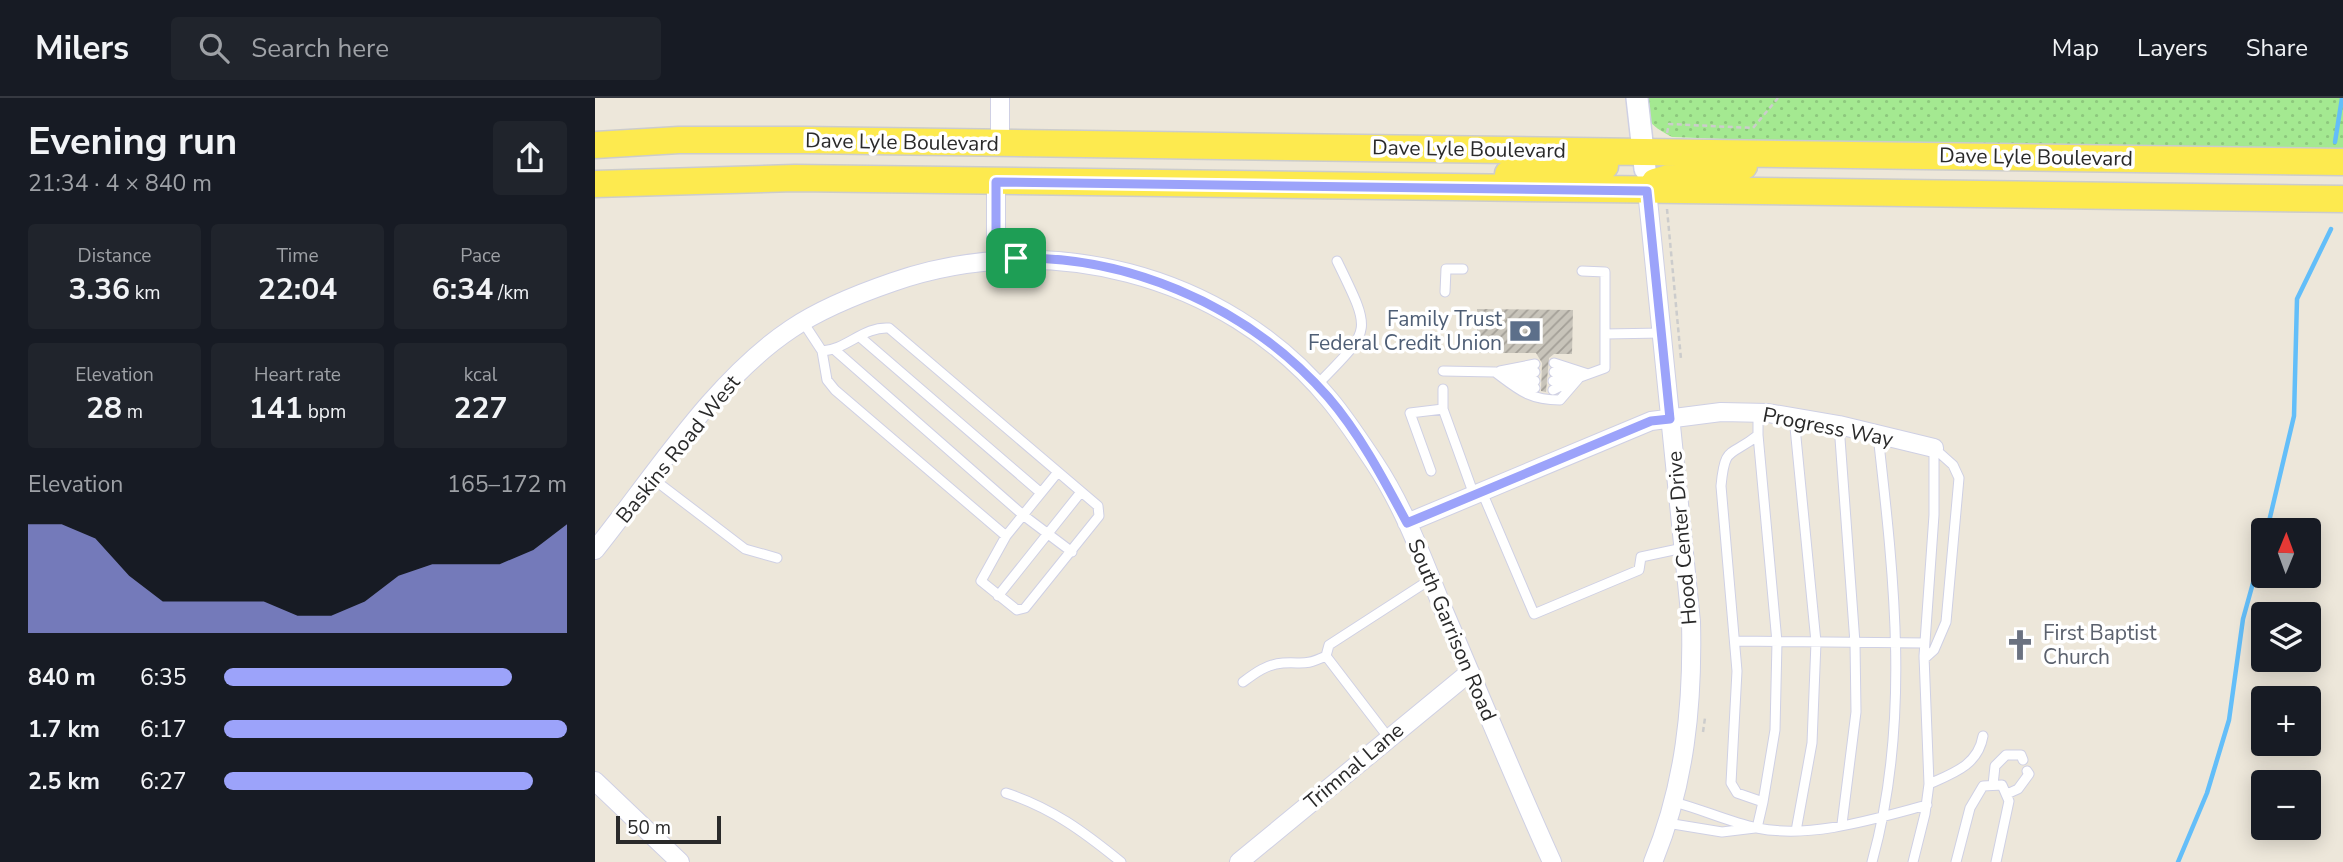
<!DOCTYPE html>
<meta charset="utf-8">
<style>
body{margin:0;font-family:"Nunito Sans",sans-serif;background:#20242c;color:#f1f3f6;height:100vh;display:flex;flex-direction:column;font-size:26px;white-space:nowrap}
*{box-sizing:border-box;margin:0}
p{font-size:23px;color:#9ea1a6}
.icon{flex:none;width:38px;height:38px;fill:none;stroke:currentColor;stroke-width:2;stroke-linecap:round;stroke-linejoin:round}
.map{position:relative;flex:1;overflow:hidden}
.panel{display:flex;flex-direction:column;background:#171b24;width:595px}
.panel>*{flex:none}
.needle{width:46px;rotate:1deg}
.fabs{position:absolute;left:1656px;top:420px;display:grid;gap:14px}
.fabs a{display:grid;place-items:center;width:70px;height:70px;border-radius:7px;background:#171b24;box-shadow:0 4px 18px #0003;font-size:35px}
.scale{position:absolute;left:21px;bottom:18px;width:105px;box-sizing:border-box;padding-left:7px;border:4px solid #2a2a2a;border-top:0;font-size:19px;line-height:24px;white-space:nowrap;color:#2a2a2a;-webkit-text-stroke:5px #fff;paint-order:stroke}
.pin{position:absolute;display:grid;place-items:center;width:60px;height:60px;color:#fff;margin:-30px;border-radius:14px;box-shadow:0 4px 10px #0006}
.round{display:grid;place-items:center;flex:none;width:74px;height:74px;border-radius:7px;background:#20242c}
.headline{display:flex;align-items:center;justify-content:space-between;height:119px;padding:0 28px}
h1{font-size:38px;font-weight:700;line-height:52px}
.stats{display:grid;grid-template-columns:repeat(3,1fr);gap:10px;height:119px;padding:7px 28px}
.stats div{display:grid;align-content:center;border-radius:7px;background:#20242c;text-align:center}
.stats b{font-size:30px;font-weight:700}
.stats small{font-size:19px;font-weight:400}
.stats p{font-size:19px}
.chart{height:196px;padding:14px 28px}
.chart p{display:flex;justify-content:space-between}
.chart svg{width:100%;height:126px;margin-top:7px;fill:#9ca3fa;opacity:.7}
ul{padding:0 28px;list-style:none;font-size:23px}
li{display:grid;grid-template-columns:112px 84px 1fr;align-items:center;height:52px}
li i{height:18px;border-radius:9px;background:#9ca3fa}
header{display:flex;align-items:center;gap:42px;box-sizing:border-box;height:98px;padding:0 35px;background:#171b24;border-bottom:2px solid #363941}
header strong{font-size:33px}
nav{display:flex;gap:38px;margin-inline-start:auto;font-size:24px}
.search{width:490px;height:63px;background:#20242c;display:flex;align-items:center;gap:18px;box-sizing:border-box;padding:0 24px;border-radius:7px;color:#9ea1a6;font-size:26px}
main{display:flex;flex:1;min-height:0}
.map>svg:first-child{display:block}
.park{fill:url(#park-dots)}
.lines{fill:none;stroke-linecap:round;stroke-linejoin:round}
.stream{stroke:#63bef9;stroke-width:4.5}
.building{fill:url(#building-hatch)}
.service-casing{stroke:#cfd0e4;stroke-width:11}
.minor-casing{stroke:#cfd0e4;stroke-width:20}
.tertiary-casing{stroke:#cfd0e4;stroke-width:24}
.primary-casing{stroke:#ccc;stroke-width:29}
.path{stroke:#ccc;stroke-width:2.5;stroke-dasharray:5 3.5;stroke-linecap:butt}
.service{stroke:#fff;stroke-width:9}
.minor{stroke:#fff;stroke-width:18}
.tertiary{stroke:#fff;stroke-width:21}
.primary{stroke:#fdea4f;stroke-width:26}
.route-casing{stroke:#fff;stroke-width:14}
.route{stroke:#9ca3fa;stroke-width:9}
.labels{text-anchor:middle;stroke-width:7;stroke-linejoin:round;paint-order:stroke}
.street-label{font-size:21px;fill:#2a2a2a;stroke:#fff}
.service-label{font-size:21px;fill:#4e5e75;stroke:#fff;text-anchor:end}
.worship-label{font-size:21px;fill:#5b616d;stroke:#fff;text-anchor:start}
</style>
<header>
<strong>Milers</strong>
<div class="search"><svg class="icon" aria-label="search" viewBox="0 0 24 24"><circle cx="10" cy="10" r="6"/><path d="M15 15l6 6"/></svg>Search here</div>
<nav><a>Map</a><a>Layers</a><a>Share</a></nav>
</header>
<main>
<section class="panel">
<div class="headline"><div><h1>Evening run</h1><p>21:34 · 4 × 840 m</p></div><a class="round"><svg class="icon" aria-label="share" viewBox="0 0 24 24"><path d="M12 15V3M7 8l5-5 5 5M5 13v7h14v-7"/></svg></a></div>
<div class="stats">
<div><p>Distance</p><b>3.36<small> km</small></b></div>
<div><p>Time</p><b>22:04</b></div>
<div><p>Pace</p><b>6:34<small> /km</small></b></div>
</div>
<div class="stats">
<div><p>Elevation</p><b>28<small> m</small></b></div>
<div><p>Heart rate</p><b>141<small> bpm</small></b></div>
<div><p>kcal</p><b>227</b></div>
</div>
<div class="chart"><p><span>Elevation</span>165–172 m</p>
<svg viewBox="0 0 160 44" preserveAspectRatio="none"><path d="M0 44V6L10 6L20 11L30 24L40 33L50 33L60 33L70 33L80 38L90 38L100 33L110 24L120 20L130 20L140 20L150 15L160 6V44z"/></svg>
</div>
<ul>
<li><b>840 m</b>6:35<i style="width:84%"></i></li>
<li><b>1.7 km</b>6:17<i style="width:100%"></i></li>
<li><b>2.5 km</b>6:27<i style="width:90%"></i></li>
</ul>
</section>
<div class="map">
<svg width="1748" height="764" viewBox="0 0 1748 764">
<defs>
<pattern id="park-dots" width="8" height="8" patternUnits="userSpaceOnUse" patternTransform="scale(1.75)"><rect width="8" height="8" fill="#a4e991"/><path d="M2 2h.1M6 6h.1" fill="none" stroke="#8dc87d" stroke-width="1.8" stroke-linecap="round"/></pattern>
<pattern id="building-hatch" width="6" height="6" patternUnits="userSpaceOnUse" patternTransform="scale(1.75)"><rect width="6" height="6" fill="#c8c4ba"/><path d="M-1 1l2-2M0 6l6-6M5 7l2-2" fill="none" stroke="#a39f97"/></pattern>
</defs>
<rect width="100%" height="100%" fill="#ede7da"/>
<!-- park -->
<path class="park" d="M1046,0H1748V57L1400,52L1077,39C1059,30 1048,21 1046,0Z"/>
<g class="lines">
<!-- stream -->
<path class="stream" d="M1740,44L1747,0
M1672,432L1699,318L1702,201L1736,131
M1583,764L1612,695L1634,622L1648,521L1668,449"/>
</g>
<!-- building -->
<path class="building" d="M882,211L978,212L977,256H959L954,260L951,294L946,293L947,265L941,255H882Z"/>
<g class="lines">
<defs>
<path id="service" d="M850,194L851,171H868
M208,224L227,253C251,252 269,228 294,230L503,408L504,418L430,510L422,512L386,483L411,438L240,292L232,282L227,253
M1010,236L1067,235
M265,239L446,395
M241,253L428,417L477,454
M959,265L993,276
M848,273L900,274L940,283
M905,273L940,266
M900,274C924,292 934,302 965,302L984,280
M919,274H940
M959,274L981,278
M958,283L977,282L1010,270V174L987,173
M924,284L940,290
M721,288C777,230 778,237 742,163
M848,291V311L879,397
M958,292L974,284
M1199,319L1221,544L1217,645L1201,733
M1244,327L1260,545L1261,614L1247,726
M1163,337L1182,544L1180,632L1168,704
M836,373L815,315L848,311
M57,380L150,451L182,460
M887,394L939,516L1044,472L1046,459L1088,450
M411,438L463,374
M403,498L486,394
M1140,543L1330,545
M1329,561L1339,552L1351,524L1364,380L1358,367L1339,350
M648,584C660,575 672,566 688,565C710,564 709,568 731,558
M793,639L731,558L734,547L836,481
M1334,686C1359,675 1383,667 1388,638
M1398,687L1400,668L1411,657H1426L1428,662
M411,695C457,710 489,734 526,764
M1412,696L1423,691L1434,676L1432,673
M1079,704C1106,711 1134,724 1162,730C1216,741 1279,721 1332,707
M1072,725L1127,734L1160,730
M1162,730L1168,704L1142,695L1136,685L1142,573L1126,388C1130,346 1135,360 1163,337V315
M1277,764C1316,624 1299,479 1283,337
M1318,764L1330,716L1334,686L1329,558L1339,417V350
M1361,764L1375,710L1388,688L1407,687L1414,703L1401,764"/>
<path id="minor" d="M405,0V45
M1051,82L1096,524C1098,607 1090,687 1058,764
M401,161V84
M812,425L1056,323L1126,314L1173,315L1244,327L1339,350
M0,452C58,380 118,283 196,231C227,210 263,196 298,184C450,131 629,174 734,301C750,320 765,343 779,364C809,409 828,461 848,511C884,595 919,680 957,764
M0,683L85,764
M644,764L875,574"/>
<path id="tertiary" d="M1042,0L1050,71"/>
<path id="primary" d="M0,47L84,42H209L1748,64
M913,76L1010,68
M1060,84L1087,76L1149,68
M0,86L200,80L1748,101"/>
</defs>
<!-- service casing -->
<use href="#service" class="service-casing"/>
<!-- minor casing -->
<use href="#minor" class="minor-casing"/>
<!-- tertiary casing -->
<use href="#tertiary" class="tertiary-casing"/>
<!-- primary casing -->
<use href="#primary" class="primary-casing"/>
<!-- path -->
<path class="path" d="M1072,35L1074,26L1158,30L1183,0
M1072,111L1086,261
M1108,634L1110,620"/>
<!-- service -->
<use href="#service" class="service"/>
<!-- minor -->
<use href="#minor" class="minor"/>
<!-- tertiary -->
<use href="#tertiary" class="tertiary"/>
<!-- primary -->
<use href="#primary" class="primary"/>
</g>
<g class="lines">
<defs>
<path id="route" d="M401,84L1052,93L1075,321L1056,323L812,425C789,382 765,336 733,299C651,206 525,152 401,161Z"/>
</defs>
<!-- route casing -->
<use href="#route" class="route-casing"/>
<!-- route -->
<use href="#route" class="route"/>
</g>
<!-- icons -->
<defs>
<symbol id="bank-bare" viewBox="-9 -9 18 18"><path d="M-6-4H6V4H-6ZM0-2.3a2.3 2.3 0 1 0 0 4.6a2.3 2.3 0 1 0 0-4.6Z" fill="#5c6f8a" stroke="#fff" stroke-width="2.5" paint-order="stroke"/></symbol>
<symbol id="church-bare" viewBox="-9 -9 18 18"><path d="M-1.2-6h2.4v3.5h3.3v2.4h-3.3V6h-2.4V-.1h-3.3v-2.4h3.3Z" fill="#6b7280" stroke="#fff" stroke-width="2.5" paint-order="stroke"/></symbol>
</defs>
<g fill-rule="evenodd">
<use href="#bank-bare" x="908" y="211" width="44" height="44"/>
<use href="#church-bare" x="1403" y="525" width="44" height="44"/>
</g>
<g class="labels">
<!-- street labels -->
<g class="street-label">
<text transform="translate(307 44) rotate(1)" y="7">Dave Lyle Boulevard</text>
<text transform="translate(874 51) rotate(1)" y="7">Dave Lyle Boulevard</text>
<text transform="translate(1441 59) rotate(1)" y="7">Dave Lyle Boulevard</text>
<text transform="translate(1233 329) rotate(11)" y="7">Progress Way</text>
<text transform="translate(83 351) rotate(-51)" y="7">Baskins Road West</text>
<text transform="translate(1087 440) rotate(-95)" y="7">Hood Center Drive</text>
<text transform="translate(857 532) rotate(67)" y="7">South Garrison Road</text>
<text transform="translate(759 668) rotate(-40)" y="7">Trimnal Lane</text>
</g>
<!-- service labels -->
<g class="service-label">
<text x="907" y="228">Family Trust<tspan x="907" dy="24">Federal Credit Union</tspan></text>
</g>
<!-- worship labels -->
<g class="worship-label">
<text x="1448" y="542">First Baptist<tspan x="1448" dy="24">Church</tspan></text>
</g>
</g>
</svg>
<div class="fabs">
<a><svg class="needle" viewBox="-14 -14 28 28"><path d="M0-13l5 13h-10z" fill="#e53935"/><path d="M0 13l5-13h-10z" fill="#9ea1a6"/></svg></a>
<a><svg class="icon" aria-label="layers" viewBox="0 0 24 24"><path d="M12 4l9 5-9 5-9-5zM3 14l9 5 9-5"/></svg></a>
<a>+</a>
<a>−</a>
</div>
<div class="scale">50 m</div>
<div class="pin" style="left:421px;top:160px;background:#1e9e55"><svg class="icon" aria-label="arrive" viewBox="0 0 24 24"><path d="M6 21V4h12l-3 4 3 4H6"/></svg></div>
</div>
</main>
